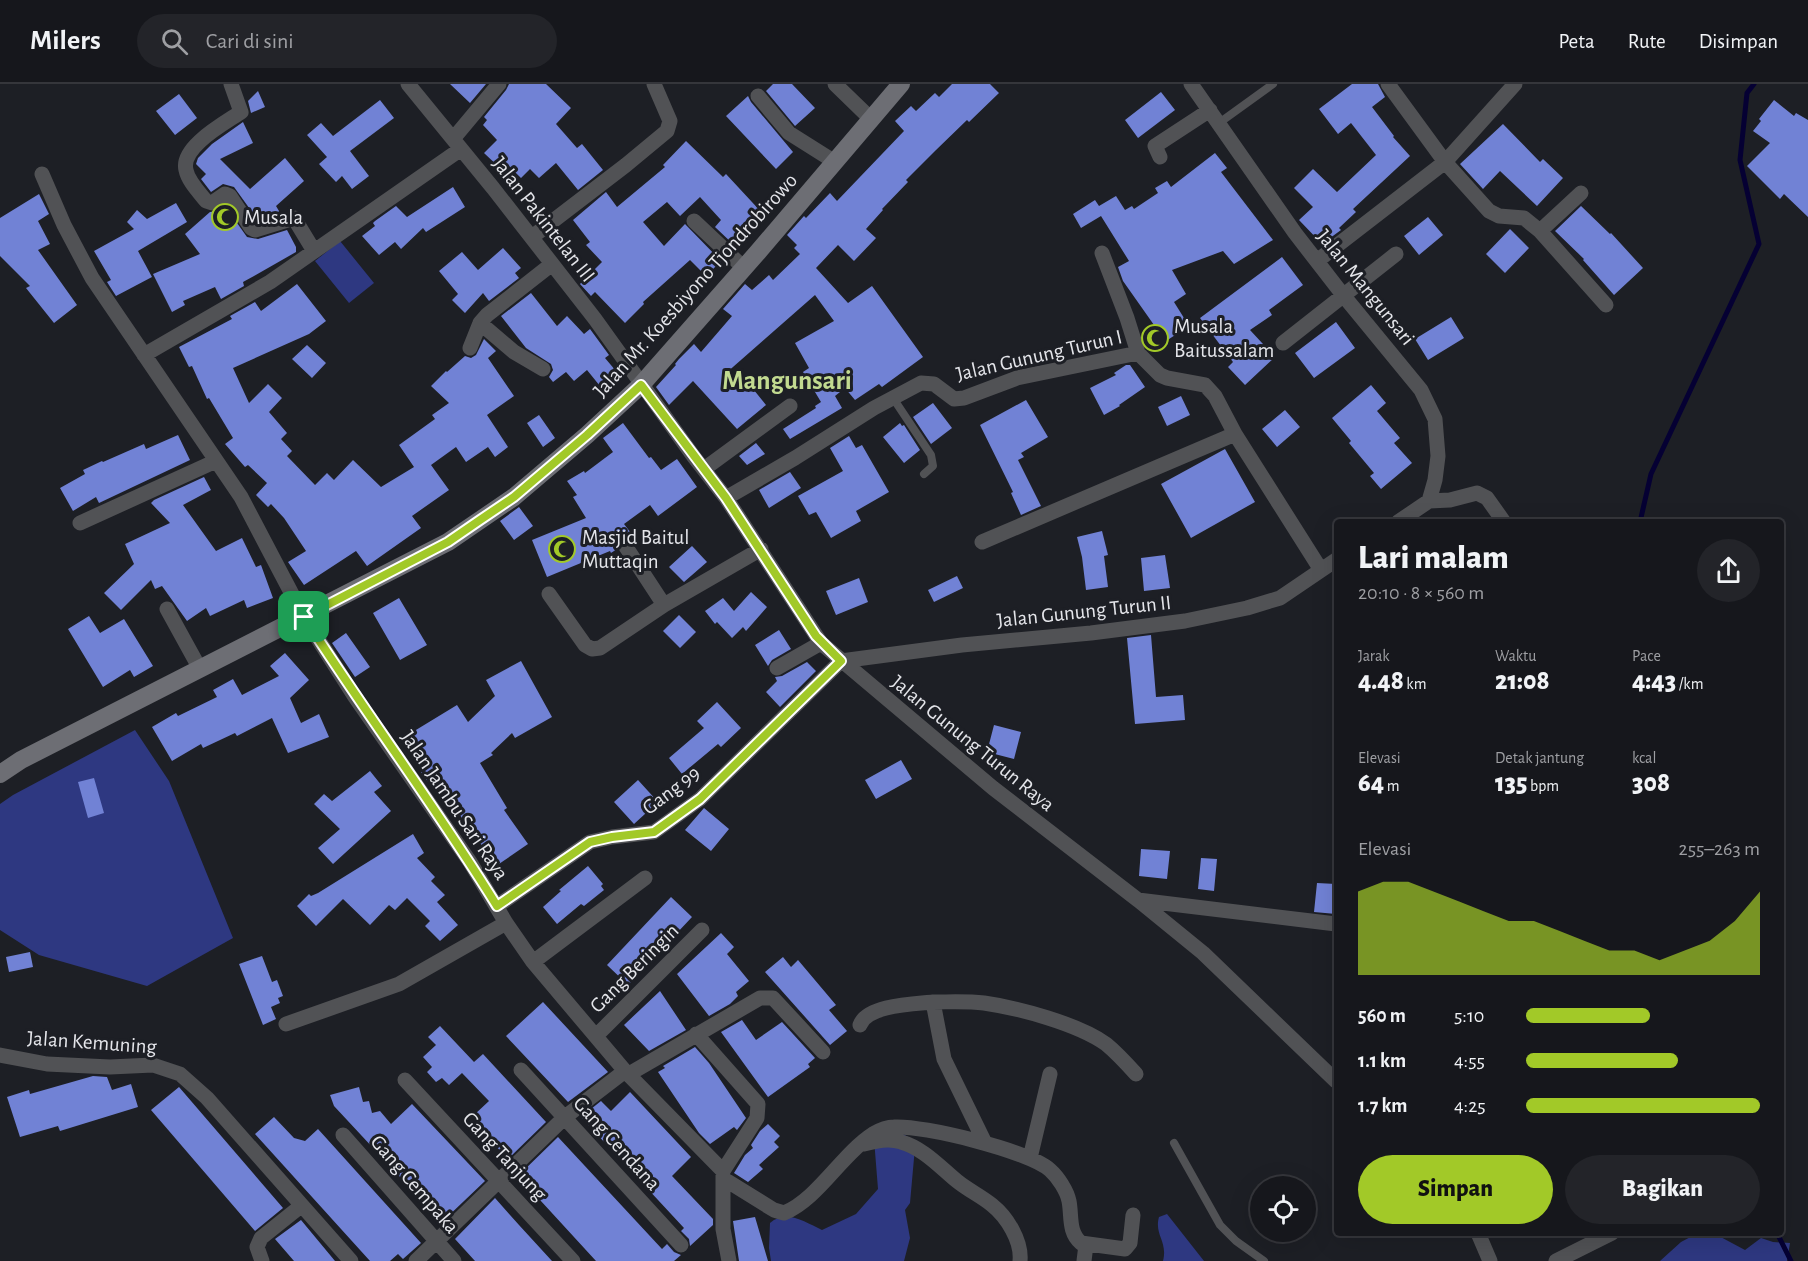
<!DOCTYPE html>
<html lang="id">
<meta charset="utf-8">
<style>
body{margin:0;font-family:"Alegreya Sans",sans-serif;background:#232429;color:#f1f3f6;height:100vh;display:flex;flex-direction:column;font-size:22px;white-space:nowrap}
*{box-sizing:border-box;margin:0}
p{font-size:20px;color:#9e9fa3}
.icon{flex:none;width:33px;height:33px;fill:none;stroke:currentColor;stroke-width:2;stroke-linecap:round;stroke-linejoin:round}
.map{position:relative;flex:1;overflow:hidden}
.drawer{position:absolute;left:1334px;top:435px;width:450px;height:717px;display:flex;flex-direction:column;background:#16171c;border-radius:6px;box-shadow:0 6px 24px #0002,0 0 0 2px #35363b}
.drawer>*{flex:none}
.tools{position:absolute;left:1250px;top:1092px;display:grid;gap:12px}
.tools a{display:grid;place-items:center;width:66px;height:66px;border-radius:50%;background:#16171c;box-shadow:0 6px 24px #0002,0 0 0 2px #35363b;font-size:30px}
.pin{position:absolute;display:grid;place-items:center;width:51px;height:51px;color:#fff;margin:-26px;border-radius:12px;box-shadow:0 3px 9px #0006}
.round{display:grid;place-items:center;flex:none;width:63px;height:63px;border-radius:32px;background:#232429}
.head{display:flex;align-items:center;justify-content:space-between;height:102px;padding:0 24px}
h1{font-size:33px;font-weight:800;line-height:45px}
.stats{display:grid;grid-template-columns:repeat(3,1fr);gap:9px;height:102px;padding:6px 24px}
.stats div{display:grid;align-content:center}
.stats b{font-size:26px;font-weight:800}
.stats small{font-size:16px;font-weight:400}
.stats p{font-size:16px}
.chart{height:168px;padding:12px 24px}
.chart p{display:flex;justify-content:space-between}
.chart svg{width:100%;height:108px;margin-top:6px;fill:#a2c928;opacity:.7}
.action{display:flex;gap:12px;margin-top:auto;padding:12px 24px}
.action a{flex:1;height:69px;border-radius:36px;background:#a2c928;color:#111;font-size:24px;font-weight:800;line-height:69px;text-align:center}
.action a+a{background:#232429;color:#f1f3f6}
ul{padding:0 24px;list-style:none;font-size:20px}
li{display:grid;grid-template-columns:96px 72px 1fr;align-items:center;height:45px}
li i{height:15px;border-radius:8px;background:#a2c928}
header{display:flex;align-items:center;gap:36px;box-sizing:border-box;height:84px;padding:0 30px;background:#16171c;border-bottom:2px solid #35363b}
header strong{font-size:28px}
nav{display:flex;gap:33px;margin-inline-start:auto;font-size:21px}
.search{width:420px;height:54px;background:#232429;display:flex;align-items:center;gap:15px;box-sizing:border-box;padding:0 21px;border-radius:33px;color:#9e9fa3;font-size:22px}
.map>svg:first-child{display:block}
.green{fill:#2e3881}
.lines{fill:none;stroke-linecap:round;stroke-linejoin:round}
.stream{stroke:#050033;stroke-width:5}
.building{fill:#7182d5}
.lane{stroke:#515255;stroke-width:8}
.street{stroke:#515255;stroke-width:15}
.secondary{stroke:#6d6e74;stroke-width:18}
.route-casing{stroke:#fff;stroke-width:12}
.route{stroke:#a2c928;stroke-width:8}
.labels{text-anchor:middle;stroke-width:6;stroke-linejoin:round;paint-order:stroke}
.poi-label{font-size:21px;fill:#e4e5ea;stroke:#1d1f25;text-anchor:start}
.street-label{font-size:21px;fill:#e4e5ea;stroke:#1d1f25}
.district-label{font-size:27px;font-weight:bold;fill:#c2da90;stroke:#1d1f25}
</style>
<header>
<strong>Milers</strong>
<div class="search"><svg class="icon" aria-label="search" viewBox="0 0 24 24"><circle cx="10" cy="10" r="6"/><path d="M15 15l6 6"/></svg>Cari di sini</div>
<nav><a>Peta</a><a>Rute</a><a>Disimpan</a></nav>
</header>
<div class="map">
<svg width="1808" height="1177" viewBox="0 0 1808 1177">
<rect width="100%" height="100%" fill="#1d1f25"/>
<!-- green -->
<path class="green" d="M340,157L374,199L349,219L315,177Z
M135,646L169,697L233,854L147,902L39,871L0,846V720L13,711Z
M897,1047L912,1055L915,1063L910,1119L905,1126L910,1154L904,1177H771L769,1164L770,1139C786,1125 805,1138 822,1146L856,1130L878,1105L874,1055Z
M1167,1130L1204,1177H1163C1168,1157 1154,1151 1159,1133Z
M1698,1149L1715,1150L1745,1166L1761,1154L1773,1158L1790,1159L1787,1177H1660L1681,1158Z"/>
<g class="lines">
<!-- stream -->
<path class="stream" d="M1640,438L1651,390L1759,160L1740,76L1747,9L1754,0
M1777,1149L1791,1177"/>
</g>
<!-- building -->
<path class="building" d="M450,0H486L470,19Z
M509,0H546L571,24L556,40L577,64L582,60L603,86L578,106L556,79L539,94L530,85L521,94L506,79L501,85L484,69L497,56L483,41L487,36L484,33L506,6Z
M773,0H792L815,24L795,42L766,7Z
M952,0H990L999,9L969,38L967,36L936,66L906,96L908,98L882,125L883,126L866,145L876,154L854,177L838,161L816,184L848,219L872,202L923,273L882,303L879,300L855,316L845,304L835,312L842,324L790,355L783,345L816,324L815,322L821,318L803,288L809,284L795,259L834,237L815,211L725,290L730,296L741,290L766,321L737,345L693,297L669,321L656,303L676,281L675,280L679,275L694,260L701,268L732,232L723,225L745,200L752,206L769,191L773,196L800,170L794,164L797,161L787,151L804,132L806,134L830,109L837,117L904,47L895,37L911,22L916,27L935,9L939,13Z
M1352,0H1378L1385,13L1372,23L1394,52L1393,53L1410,72L1353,125L1356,128L1339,144L1341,146L1322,160L1299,136L1313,123L1294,104L1313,85L1337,108L1376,71L1351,39L1338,50L1319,25Z
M258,7L265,23L251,29L248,17Z
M1161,8L1175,26L1138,54L1125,36Z
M179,10L197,34L175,51L156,27Z
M748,12L751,18L793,68L776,85L726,32Z
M380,16L394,34L350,67L369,92L352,105L342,92L336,98L319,80L327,73L307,51L321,39L333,52Z
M1774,16L1794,32L1796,29L1808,36V133L1784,110L1780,115L1747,82L1770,59L1753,47L1761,37L1759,35Z
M243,38L253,59L220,75L250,105L285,74L304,97L276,122L279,127L278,129L257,135L234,103L223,100L211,108L201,95L206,90L196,80L198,74L212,60Z
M1503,40L1540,78L1543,75L1563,94L1537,122L1500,87L1483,105L1460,80Z
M686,57L723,93L726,90L765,132L734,161L715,143L721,136L700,113L680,132L667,118L643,138L664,162L685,140L721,177L706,192L690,176L643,218L644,220L625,239L595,208L591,212L580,200L602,178L586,161L590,158L573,136L606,108L617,123L665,83L663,81Z
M1215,69L1227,84L1221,88L1273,156L1234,180L1223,167L1172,186L1186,210L1174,218L1189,242L1166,257L1168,260L1154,268L1142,249L1154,241L1123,197L1118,183L1129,177L1101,132L1081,144L1073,130L1095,116L1099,122L1116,112L1125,126L1132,122L1134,125L1158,109L1155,104L1167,97L1171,103Z
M453,103L465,123L426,148L423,144L401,165L395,158L379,171L362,152L375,142L373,139L375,137L396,122L407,133Z
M39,110L49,130L38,137L50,160L38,166L77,221L54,239L26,204L30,202L0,172V134Z
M176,119L187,138L138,167L152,193L116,212L107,198L111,196L94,167L134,145L127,138L137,126L147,135Z
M225,122L247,153L258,155L287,146L296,163V168L254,192L243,198L244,202L221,215L215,203L183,217L185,221L172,228L153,190L200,170L185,150L210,128L217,127Z
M1581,122L1610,150L1611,149L1643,184L1614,211L1583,176L1584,175L1555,147Z
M1428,133L1443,151L1419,171L1404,152Z
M1510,145L1529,164L1505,189L1486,170Z
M503,164L521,184L515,189L519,194L489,217L483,209L465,229L452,216L458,210L439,187L462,168L478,186Z
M1282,173L1303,201L1269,226L1272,231L1250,246L1275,273L1245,301L1228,283L1233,278L1200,234Z
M297,200L326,237L309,250L233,284L249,319L268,300L282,314L269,328L287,349L281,355L292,367L287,372L315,401L327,389L334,396L353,376L381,403L414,383L399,361L435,335L432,331L449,319L431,302L446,287L447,288L465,272L471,274L476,271L484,255L496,267L488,274L514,312L487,331L508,363L495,373L488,363L466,378L456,363L431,381L449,406L412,432L421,444L367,482L356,467L304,501L288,478L306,467L284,434L271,420L268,423L256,411L267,399L248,381L245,383L225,360L233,354L209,314L207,315L192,282L189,283L179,263L232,235L230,232L255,218L261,227Z
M531,209L557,242L567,232L584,250L590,245L609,271L605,274L621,293L604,307L587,286L574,297L566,288L553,298L549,293L553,286L551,280L526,264L501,232Z
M1451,233L1464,254L1428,276L1415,255Z
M1336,238L1355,264L1314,294L1295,269Z
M307,261L326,279L312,294L292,275Z
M1126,281H1130L1145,303L1119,321L1120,322L1104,331L1090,304L1116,291L1114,289Z
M1371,301L1386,319L1377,327L1400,354L1394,359L1412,379L1381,405L1370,392L1374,389L1349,359L1351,357L1332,334Z
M1181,312L1190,331L1167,342L1158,323Z
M1026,316L1048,353L1021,369L1024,373L1018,376L1041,422L1021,431L1011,409L1013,408L980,341Z
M933,319L952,344L931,360L913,333Z
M1285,326L1300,343L1277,363L1262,345Z
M539,331L555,354L543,363L527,339Z
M623,339L649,374L651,373L661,386L677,375L697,403L658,432L650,421L624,440L634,453L620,455L617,459V465L611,469L610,467L547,493L532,456L586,434L573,413L577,411L567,397L584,387L585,389L613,368L603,354Z
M900,339L902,342L904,341L920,366L904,379L883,353Z
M178,351L190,376L99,419L96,413L73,427L60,404L85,390L83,386L102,377L103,378L144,360L146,365Z
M849,352L856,364L862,361L889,408L856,427L861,437L831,454L816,428L809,431L798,412L843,387L830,364Z
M756,359L765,370L747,381L739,372Z
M1225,365L1255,418L1191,454L1161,400Z
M790,388L801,404L769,424L759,406Z
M204,393L211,406L183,421L216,467L242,454L256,483L261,481L273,514L247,524L244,516L210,532L206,524L187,537L162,502L155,505L151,496L121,526L104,509L134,480L125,460L170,439L151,419L154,416Z
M519,423L533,442L514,456L500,437Z
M1102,447L1108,471L1104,472L1108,503L1086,506L1082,473L1077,453Z
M692,462L707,478L684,498L669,483Z
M1165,471L1170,504L1144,507L1141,474Z
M957,492L963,504L934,518L928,506Z
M859,494L868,518L836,531L826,507Z
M751,508L767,523L746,547L743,543L732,554L717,538L715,540L705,527L723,514L734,527Z
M399,514L427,561L400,576L373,529Z
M679,531L696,548L680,564L663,547Z
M89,532L100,549L124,535L153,582L134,593L130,586L103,603L68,545Z
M779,546L791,565L772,576L768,582L755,561Z
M346,549L370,583L355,593L332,559Z
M1151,551L1156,613L1183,611L1185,636L1135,640L1127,554Z
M285,569L309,596L290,614L301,639L319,630L329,653L288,669L272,634L237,652L235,649L203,664L201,660L172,677L152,643L176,629L178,632L217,613L213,606L233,595L242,611L279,592L270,582Z
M521,577L552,633L515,654L512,649L491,669L493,671L480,679L507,724L504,726L528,760L496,782L471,746L470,747L455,723L434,706L421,688L431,681L411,649L457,621L468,638L495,612L486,596Z
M807,578L816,587L780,623L766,608L777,597L775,593L782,592Z
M717,618L741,644L721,663L718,660L682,690L669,674L704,644L697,637Z
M994,641L1021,648L1014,675L987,668Z
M901,676L912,695L876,715L865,696Z
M370,687L382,702L374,708L391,727L333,780L318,764L340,745L314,720L324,710L332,717Z
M94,694L104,729L88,734L78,698Z
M638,696L658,718L634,740L614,718Z
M704,724L729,745L711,767L685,746Z
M413,750L424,769L417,774L435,793L431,797L445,811L437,818L458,841L440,857L425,842L430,837L407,814L395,826L389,821L370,841L343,815L316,842L297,822L309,810L311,812L318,809Z
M1141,765L1170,767L1167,795L1139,792Z
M1201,774L1217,775L1214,807L1198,805Z
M588,782L603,800L601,802L604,806L584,822L581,820L557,840L543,823L561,807L559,806Z
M1317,799L1336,800V830L1314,828Z
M671,813L692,833L628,901L607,881Z
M721,849L734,863L727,870L749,897L736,908L738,912L730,920L709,932L677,890Z
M30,868L33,883L9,888L6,873Z
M262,872L272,898L277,896L283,912L278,914L280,919L271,923L276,935L263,941L239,880Z
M783,873L791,883L798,876L836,921L829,926L847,947L830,961L765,888Z
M660,907L686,946L649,967L624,941Z
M543,918L608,988L568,1018L506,952Z
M742,936L756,956L782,938L815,974L808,980L810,983L768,1013L721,948Z
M440,942L474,978L483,970L546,1038L508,1075L477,1042L481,1039L474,1031L489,1017L462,989L449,1001L442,994L436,998L427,988L432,983L423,973L436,961L428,953Z
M695,963L709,979L746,1034L737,1046L734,1043L710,1060L699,1049L658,988L665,984L663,982Z
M93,992L107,993L112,1006L131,1000L138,1023L60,1047L58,1042L20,1053L7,1013L29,1006L30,1010Z
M179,1003L283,1124L255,1147L151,1026Z
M359,1003L363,1018L369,1017L372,1029L380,1027L391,1040L412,1020L485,1097L442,1138L334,1022L330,1011Z
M630,1008L691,1073L672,1092L713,1135V1141L690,1162L689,1155L681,1147L684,1144L581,1033L601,1017L611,1027Z
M274,1033L294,1054L305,1057L318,1045L421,1159L403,1175L398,1170L390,1177H370L255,1050Z
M768,1040L780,1052L774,1058L779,1063L759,1081L763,1085L748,1098L734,1089L745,1071L753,1064L751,1061L760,1047Z
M558,1053L662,1165L667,1160L674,1168L681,1171L674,1177H596L518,1092Z
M495,1114L519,1141L552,1177H475L455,1155Z
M755,1133L768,1177H739L733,1137Z
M301,1136L335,1177H294L275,1155Z"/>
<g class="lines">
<!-- lane -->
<path class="lane" d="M1219,39L1273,0
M893,314L931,371L933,382L924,390
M1174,1059L1220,1141L1236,1157L1264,1177"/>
<!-- street -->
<path class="street" d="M231,0L241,28C225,39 180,63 186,86C188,97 199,108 206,117L212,119L225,110L230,112L251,144L255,146L294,134L314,167
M408,0L493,104L595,235L694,373L726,414L821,559L993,704L1138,816L1203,869L1336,997
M835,0L871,35
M1191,0L1295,149L1343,211L1421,306L1435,335L1438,372L1435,396L1429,417L1398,438
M1388,0L1445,78L1489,127L1499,132L1524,134L1540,147L1606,221
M758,12L789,49L835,78
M453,55L499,0
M1160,73L1155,62L1210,26
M42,90L64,141L92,194L241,413L304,533L355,613L470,778L506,839L533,878L625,987L723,1087
M694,137L744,184
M1540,147L1581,109
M532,153L626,81L667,47L670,37L654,0
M1102,169L1127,234L1138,269
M1317,177L1445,78L1515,0
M480,239L514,268L543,285
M1283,259L1396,170
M470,264L480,239L487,231L552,180
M144,271L270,198L461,65
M704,385L790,322
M726,414L795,374L874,324L921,299L934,300L954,315L964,314L1017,294L1138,269L1160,291L1167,294L1205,301L1215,312L1235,350L1321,486
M1429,417L1450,416L1477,409L1487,414L1504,438
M80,439L216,377
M982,458L1235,350
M626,463L664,521
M549,510L585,561L592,565L600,564L664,521L761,465
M167,525L200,585
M777,584L821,559
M1138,816L1336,840
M497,822L590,758L612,753L654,748L700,715L841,577L962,561L1091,549L1185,537L1247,524L1280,514L1336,476
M533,878L645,794
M286,940L399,900L506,839
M860,941C867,921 914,920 933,918
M696,950L758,1020L757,1034L723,1087V1145L729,1177
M596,952L702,846
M0,971L47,980L110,983L153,981L180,990L207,1014L351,1177
M521,986L681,1161
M629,990L760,914H773L823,968
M405,996L573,1177
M343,1051L454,1177
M985,1059L944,975L933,918C950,918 967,917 984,919C1019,924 1078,940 1106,960C1117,969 1127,980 1136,990
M864,1060C876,1057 889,1054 901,1058C923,1064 940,1083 957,1097C968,1106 981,1112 992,1121C1007,1133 1022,1157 1020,1177
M1030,1074L1050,990
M724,1095L774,1126L784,1129C817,1116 842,1070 873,1050C878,1047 887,1043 894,1043C923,1041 1029,1067 1050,1086C1058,1093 1067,1107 1069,1117C1072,1132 1068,1148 1081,1159L1125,1165L1130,1159L1133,1131
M1478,1149L1490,1177
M262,1177L257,1163L261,1154L301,1122
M416,1177L565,1033L625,987
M1084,1177L1086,1161
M1556,1177L1612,1149"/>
<!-- secondary -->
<path class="secondary" d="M0,690L21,676L448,458L514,413L587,351L641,301L758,168L901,0"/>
</g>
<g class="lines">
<defs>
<path id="route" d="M641,301L726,414L816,552L841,577L700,715L654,748L612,753L590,758L497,822C436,723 366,630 304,533L448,458L480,436L514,413L587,351Z"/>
</defs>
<!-- route casing -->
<use href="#route" class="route-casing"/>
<!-- route -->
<use href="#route" class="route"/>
</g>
<!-- icons -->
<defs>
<symbol id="mosque-ring" viewBox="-11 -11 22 22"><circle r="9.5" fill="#1d1f25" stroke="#a2c928" stroke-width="1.5"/><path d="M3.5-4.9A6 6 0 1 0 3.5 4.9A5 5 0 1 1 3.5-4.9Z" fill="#a2c928"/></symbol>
</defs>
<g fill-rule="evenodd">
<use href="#mosque-ring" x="210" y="118" width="30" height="30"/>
<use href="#mosque-ring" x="1140" y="239" width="30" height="30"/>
<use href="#mosque-ring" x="547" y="450" width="30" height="30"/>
</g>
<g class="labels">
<!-- poi labels -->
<g class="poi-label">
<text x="244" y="140">Musala</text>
<text x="1174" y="249">Musala<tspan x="1174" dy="24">Baitussalam</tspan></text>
<text x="582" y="460">Masjid Baitul<tspan x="582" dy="24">Muttaqin</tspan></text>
</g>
<!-- street labels -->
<g class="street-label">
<text transform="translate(544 135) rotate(52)" y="7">Jalan Pakintelan III</text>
<text transform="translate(695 201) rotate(-48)" y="7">Jalan Mr. Koesbiyono Tjondrobirowo</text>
<text transform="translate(1366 203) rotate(51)" y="7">Jalan Mangunsari</text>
<text transform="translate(1039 271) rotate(-13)" y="7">Jalan Gunung Turun I</text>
<text transform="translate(1084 527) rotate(-6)" y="7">Jalan Gunung Turun II</text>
<text transform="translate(973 659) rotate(39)" y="7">Jalan Gunung Turun Raya</text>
<text transform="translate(671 706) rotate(-37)" y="7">Gang 99</text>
<text transform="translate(455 721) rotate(56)" y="7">Jalan Jambu Sari Raya</text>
<text transform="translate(634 884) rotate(-45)" y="7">Gang Beringin</text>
<text transform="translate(92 958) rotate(4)" y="7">Jalan Kemuning</text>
<text transform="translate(617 1059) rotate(48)" y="7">Gang Cendana</text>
<text transform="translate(505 1072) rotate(47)" y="7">Gang Tanjung</text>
<text transform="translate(415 1100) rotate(49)" y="7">Gang Cempaka</text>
</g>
<!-- district labels -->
<g class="district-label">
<text x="787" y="305">Mangunsari</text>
</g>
</g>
</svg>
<div class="tools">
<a><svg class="icon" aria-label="locate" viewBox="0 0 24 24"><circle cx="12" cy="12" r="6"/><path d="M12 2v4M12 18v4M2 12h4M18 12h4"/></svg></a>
</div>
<div class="pin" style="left:304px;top:533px;background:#1e9e55"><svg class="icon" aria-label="arrive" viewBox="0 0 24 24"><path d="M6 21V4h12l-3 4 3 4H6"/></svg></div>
<section class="drawer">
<div class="head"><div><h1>Lari malam</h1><p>20:10 · 8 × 560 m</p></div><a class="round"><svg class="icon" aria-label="share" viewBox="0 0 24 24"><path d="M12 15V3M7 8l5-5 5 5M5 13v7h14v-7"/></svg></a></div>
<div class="stats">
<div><p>Jarak</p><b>4.48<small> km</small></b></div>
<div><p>Waktu</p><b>21:08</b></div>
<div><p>Pace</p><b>4:43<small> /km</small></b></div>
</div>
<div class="stats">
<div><p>Elevasi</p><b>64<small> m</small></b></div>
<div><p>Detak jantung</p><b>135<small> bpm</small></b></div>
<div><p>kcal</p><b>308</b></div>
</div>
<div class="chart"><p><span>Elevasi</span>255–263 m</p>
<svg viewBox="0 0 160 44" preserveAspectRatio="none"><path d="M0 44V10L10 6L20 6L30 10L40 14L50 18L60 22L70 22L80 26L90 30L100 34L110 34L120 38L130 34L140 30L150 22L160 10V44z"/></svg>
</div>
<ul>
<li><b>560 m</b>5:10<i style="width:53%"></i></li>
<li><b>1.1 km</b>4:55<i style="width:65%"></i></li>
<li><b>1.7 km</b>4:25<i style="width:100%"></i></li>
</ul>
<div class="action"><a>Simpan</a><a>Bagikan</a></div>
</section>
</div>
